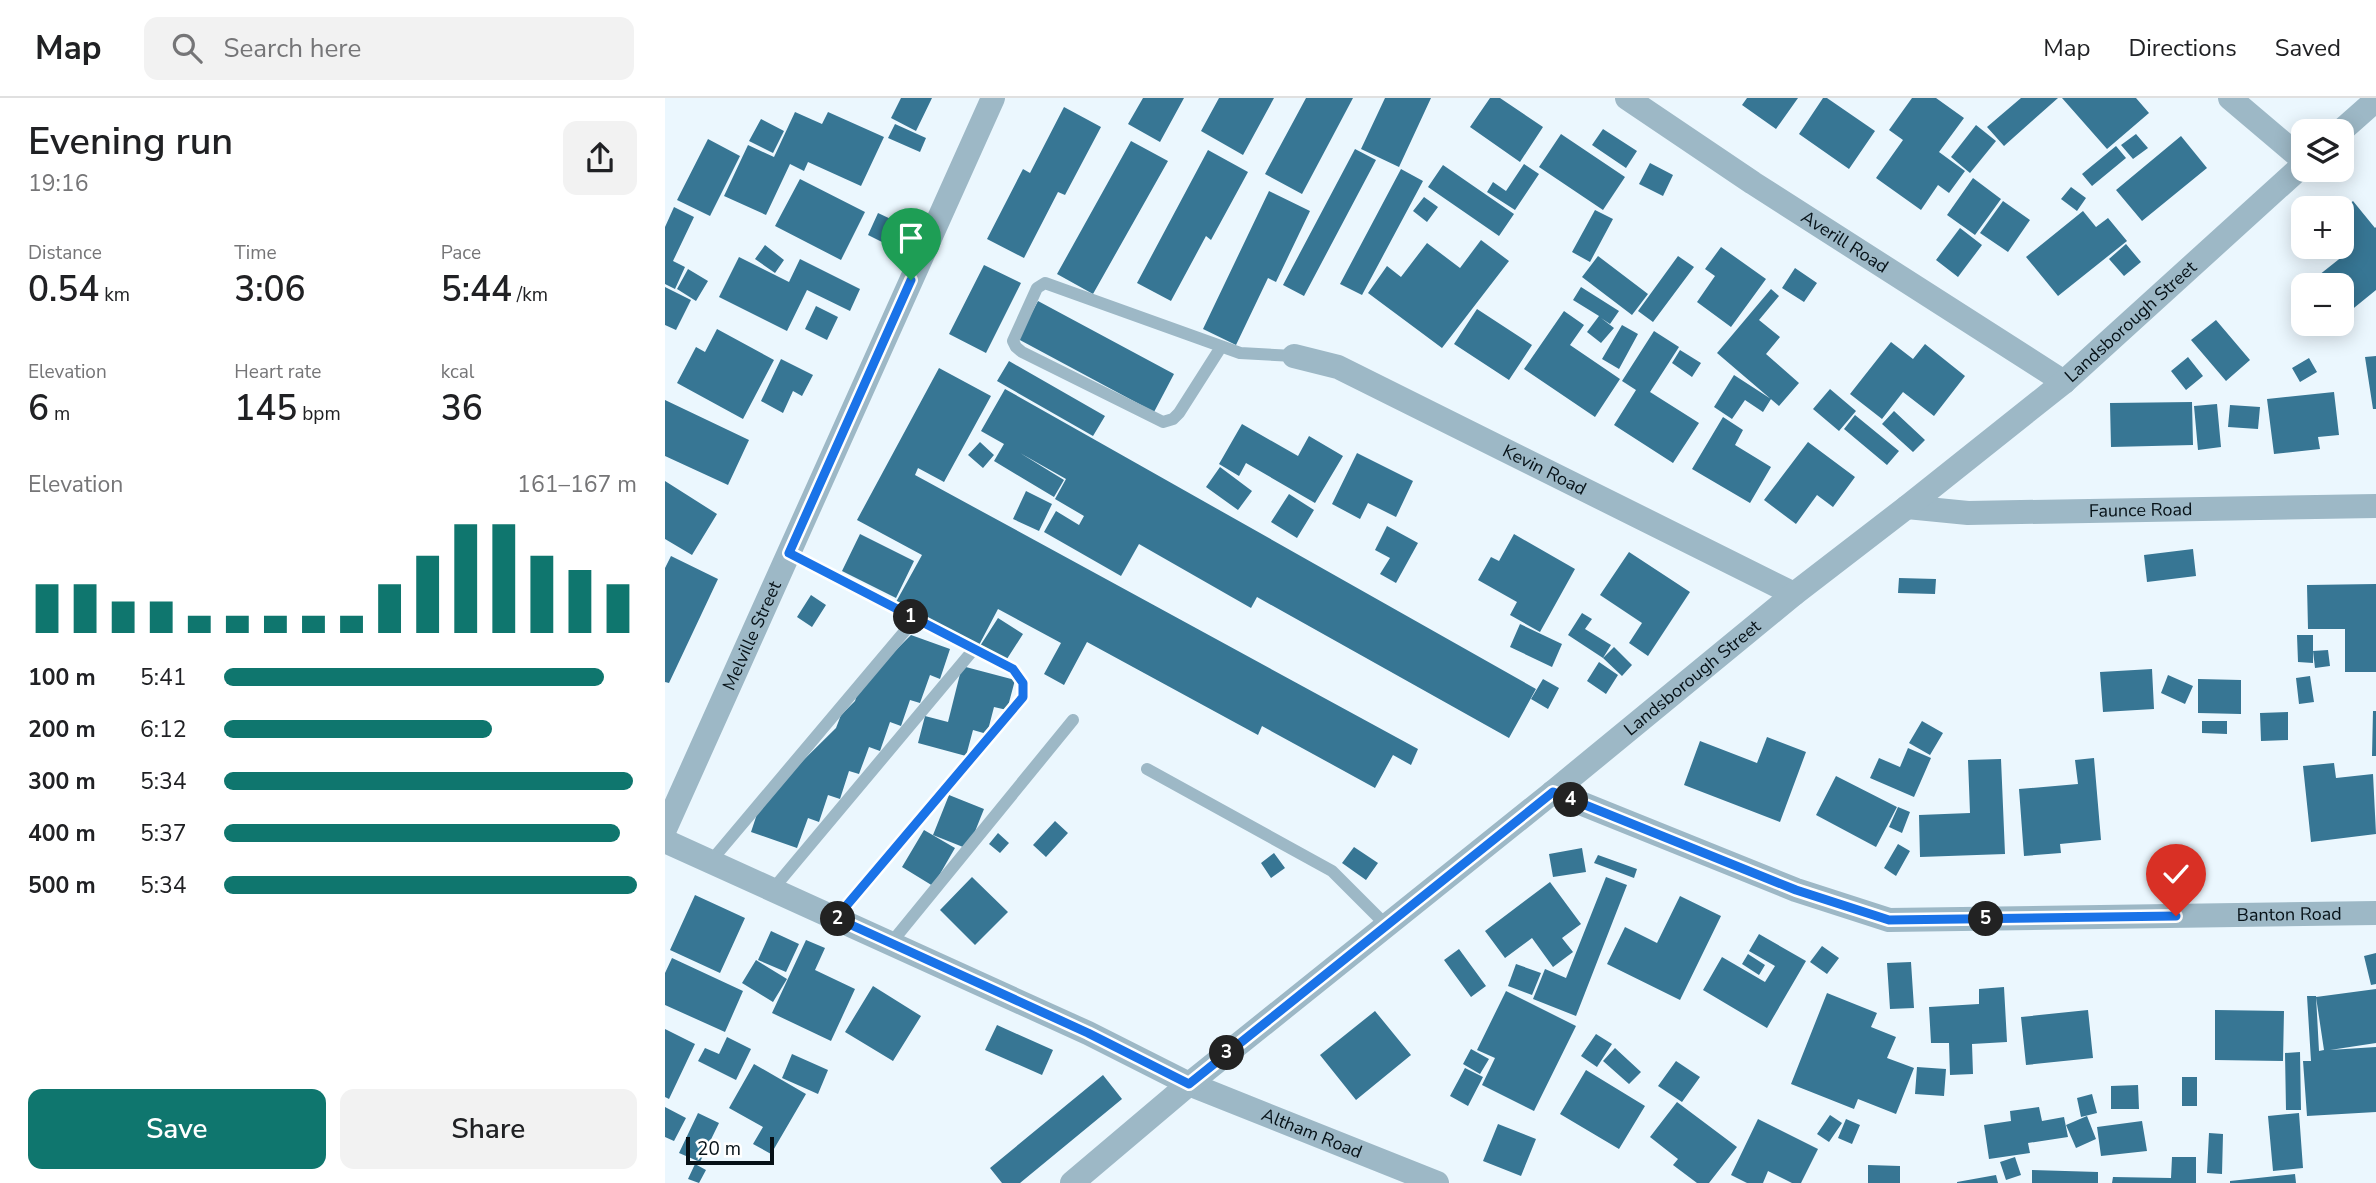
<!DOCTYPE html>
<meta charset="utf-8">
<style>
body{margin:0;font-family:"Nunito Sans",sans-serif;background:#f2f2f2;color:#202124;height:100vh;display:flex;flex-direction:column;font-size:26px;white-space:nowrap}
*{box-sizing:border-box;margin:0}
p{font-size:23px;color:#757577}
.icon{flex:none;width:38px;height:38px;fill:none;stroke:currentColor;stroke-width:2;stroke-linecap:round;stroke-linejoin:round}
.map{position:relative;flex:1;overflow:hidden}
.details{display:flex;flex-direction:column;background:#fff;width:665px}
.details>*{flex:none}
.tools{position:absolute;left:1626px;top:21px;display:grid;gap:14px}
.tools a{display:grid;place-items:center;width:63px;height:63px;border-radius:14px;background:#fff;box-shadow:0 4px 18px #0003;font-size:35px}
.scale{position:absolute;left:21px;bottom:18px;width:88px;box-sizing:border-box;padding-left:7px;border:4px solid #061117;border-top:0;font-size:19px;line-height:24px;white-space:nowrap;color:#061117;-webkit-text-stroke:5px #fff;paint-order:stroke}
.pin{position:absolute;display:grid;place-items:center;width:60px;height:60px;color:#fff;margin:-72px -30px;border-radius:50% 50% 50% 0;rotate:-45deg;box-shadow:0 0 7px #0007}
.pin .icon{rotate:45deg}
.km{position:absolute;width:35px;height:35px;margin:-18px;border-radius:50%;background:#222;color:#fff;font-size:19px;line-height:35px;text-align:center}
.round{display:grid;place-items:center;flex:none;width:74px;height:74px;border-radius:14px;background:#f2f2f2}
.summary{display:flex;align-items:center;justify-content:space-between;height:119px;padding:0 28px}
h1{font-size:38px;font-weight:600;line-height:52px}
.metrics{display:grid;grid-template-columns:repeat(3,1fr);gap:10px;height:119px;padding:7px 28px}
.metrics div{display:grid;align-content:center}
.metrics b{font-size:35px;font-weight:600}
.metrics small{font-size:19px;font-weight:400}
.metrics p{font-size:19px}
.chart{height:196px;padding:14px 28px}
.chart p{display:flex;justify-content:space-between}
.chart svg{width:100%;height:126px;margin-top:7px;stroke:#0f766e;stroke-width:6}
.primary-button{display:flex;gap:14px;margin-top:auto;padding:14px 28px}
.primary-button a{flex:1;height:80px;border-radius:14px;background:#0f766e;color:#fff;font-size:28px;font-weight:600;line-height:80px;text-align:center}
.primary-button a+a{background:#f2f2f2;color:#202124}
ul{padding:0 28px;list-style:none;font-size:23px}
li{display:grid;grid-template-columns:112px 84px 1fr;align-items:center;height:52px}
li i{height:18px;border-radius:9px;background:#0f766e}
header{display:flex;align-items:center;gap:42px;box-sizing:border-box;height:98px;padding:0 35px;background:#fff;border-bottom:2px solid #e0e0e0}
header strong{font-size:33px}
nav{display:flex;gap:38px;margin-inline-start:auto;font-size:24px}
.search{width:490px;height:63px;background:#f2f2f2;display:flex;align-items:center;gap:18px;box-sizing:border-box;padding:0 24px;border-radius:14px;color:#757577;font-size:26px}
main{display:flex;flex:1;min-height:0}
.map>svg:first-child{display:block}
.building{fill:#377694}
.lines{fill:none;stroke-linecap:round;stroke-linejoin:round}
.lane{stroke:#9db8c6;stroke-width:12}
.street{stroke:#9db8c6;stroke-width:24}
.route-casing{stroke:#fff;stroke-width:14}
.route{stroke:#1a73e8;stroke-width:9}
.labels{text-anchor:middle;stroke-width:5;stroke-linejoin:round;paint-order:stroke}
.street-label{font-size:18px;fill:#061117;stroke:#fff}
</style>
<header>
<strong>Map</strong>
<div class="search"><svg class="icon" aria-label="search" viewBox="0 0 24 24"><circle cx="10" cy="10" r="6"/><path d="M15 15l6 6"/></svg>Search here</div>
<nav><a>Map</a><a>Directions</a><a>Saved</a></nav>
</header>
<main>
<section class="details">
<div class="summary"><div><h1>Evening run</h1><p>19:16</p></div><a class="round"><svg class="icon" aria-label="share" viewBox="0 0 24 24"><path d="M12 15V3M7 8l5-5 5 5M5 13v7h14v-7"/></svg></a></div>
<div class="metrics">
<div><p>Distance</p><b>0.54<small> km</small></b></div>
<div><p>Time</p><b>3:06</b></div>
<div><p>Pace</p><b>5:44<small> /km</small></b></div>
</div>
<div class="metrics">
<div><p>Elevation</p><b>6<small> m</small></b></div>
<div><p>Heart rate</p><b>145<small> bpm</small></b></div>
<div><p>kcal</p><b>36</b></div>
</div>
<div class="chart"><p><span>Elevation</span>161–167 m</p>
<svg viewBox="0 0 160 44" preserveAspectRatio="none"><path d="M5 44V27M15 44V27M25 44V33M35 44V33M45 44V38M55 44V38M65 44V38M75 44V38M85 44V38M95 44V27M105 44V17M115 44V6M125 44V6M135 44V17M145 44V22M155 44V27"/></svg>
</div>
<ul>
<li><b>100 m</b>5:41<i style="width:92%"></i></li>
<li><b>200 m</b>6:12<i style="width:65%"></i></li>
<li><b>300 m</b>5:34<i style="width:99%"></i></li>
<li><b>400 m</b>5:37<i style="width:96%"></i></li>
<li><b>500 m</b>5:34<i style="width:100%"></i></li>
</ul>
<div class="primary-button"><a>Save</a><a>Share</a></div>
</section>
<div class="map">
<svg width="1711" height="1085" viewBox="0 0 1711 1085">
<rect width="100%" height="100%" fill="#ebf7fe"/>
<!-- building -->
<path class="building" d="M236,0H267L251,33L226,20Z
M478,0H519L495,44L463,26Z
M554,0H609L578,57L536,33Z
M641,0H688L637,96L600,76Z
M720,0H766L734,69L696,51Z
M825,0H835L878,29L855,64L805,29Z
M1082,0H1133L1111,31L1077,7Z
M1158,0H1162L1210,33L1184,71L1134,36Z
M1247,0H1271L1299,20L1274,54L1300,73L1284,95L1273,87L1256,112L1211,80L1238,42L1224,32Z
M1356,0H1393L1339,48L1322,29Z
M1397,0H1471L1484,15L1442,51Z
M399,9L436,29L400,97L393,94L359,160L322,141L358,71L365,75Z
M130,14L157,26L163,14L219,39L196,88L143,64L139,73L125,66L101,117L59,98L83,47L109,59Z
M96,21L119,33L108,55L84,43Z
M230,26L261,40L255,54L223,40Z
M1311,27L1331,43L1305,75L1286,59Z
M938,31L972,53L961,70L927,47Z
M896,36L960,79L938,112L874,69Z
M1471,36L1483,50L1468,61L1456,47Z
M1516,38L1542,70L1477,123L1451,92Z
M43,41L75,58L45,118L12,102Z
M466,43L503,63L428,196L392,176Z
M1451,48L1461,60L1427,88L1417,76Z
M690,51L711,62L639,198L618,187Z
M543,52L583,74L546,142L541,138L506,203L472,185Z
M985,65L1008,77L998,98L974,86Z
M859,66L874,76L850,112L822,94L828,84L841,93Z
M778,67L849,116L834,138L763,89Z
M736,71L758,83L697,197L675,186Z
M1308,80L1336,101L1310,137L1282,117Z
M135,81L200,114L176,162L110,128Z
M1406,89L1421,100L1412,113L1396,101Z
M604,93L645,113L611,184L603,180L571,247L538,231Z
M759,99L773,109L762,124L748,113Z
M1338,103L1365,122L1343,154L1315,135Z
M1688,103L1710,130L1711,129V192L1679,218L1676,215V187H1655L1649,181L1678,158L1670,149H1676V113Z
M9,109L29,119L8,163L20,169L10,191L0,186V129Z
M930,112L948,121L925,164L907,154Z
M1418,113L1431,129L1443,120L1462,143L1393,198L1361,159Z
M213,115L230,123L219,145L203,137Z
M1295,130L1317,147L1293,179L1271,162Z
M816,142L844,163L777,250L703,195L722,168L736,179L762,145L795,170Z
M1461,146L1476,164L1459,178L1444,161Z
M100,147L119,162L110,175L90,161Z
M1056,149L1101,181L1066,229L1032,204L1050,178L1040,171Z
M933,158L983,196L967,217L917,179Z
M1013,158L1029,169L988,224L973,213Z
M74,159L124,184L135,161L195,191L185,213L142,192L122,233L54,199Z
M319,167L356,185L321,255L284,236Z
M1130,170L1152,185L1139,204L1117,190Z
M23,171L43,183L31,203L12,191Z
M0,189L26,202L11,232L0,227Z
M916,189L954,213L945,226L936,220L949,230L936,245L922,234L934,218L908,202Z
M1106,191L1114,198L1094,222L1115,239L1101,256L1134,285L1114,308L1052,255Z
M373,203L509,276L489,314L353,241Z
M151,208L173,219L162,242L140,231Z
M812,211L867,247L844,282L789,246Z
M899,213L919,227L905,247L955,281L930,319L859,271Z
M1551,222L1585,262L1561,283L1526,242Z
M957,227L973,236L954,271L937,261Z
M52,231L109,262L78,321L12,285L31,249L40,254Z
M989,233L1014,249L985,294L1034,325L1008,365L949,327L971,292L957,283Z
M1226,244L1248,261L1260,246L1300,278L1269,318L1238,294L1217,321L1185,296Z
M1015,252L1036,265L1027,279L1007,265Z
M1711,258V311H1708L1700,259Z
M1523,259L1538,278L1521,292L1506,273Z
M1644,260L1652,274L1635,284L1627,270Z
M116,261L148,277L137,298L128,293L118,315L96,303Z
M344,263L440,318L428,338L332,283Z
M274,270L326,298L279,384L253,370L250,377L753,651L746,667L728,657L710,690L597,628L593,637L422,544L399,587L379,576L396,545L333,511L313,549L231,504L257,457L192,422Z
M1069,277L1106,301L1098,314L1080,302L1067,321L1049,309Z
M340,291L871,591L844,640L592,499L586,510L474,446L456,478L379,434L391,413L414,427L419,418L390,401L401,381L355,355L399,382L389,399L329,363L339,346L316,333Z
M1165,291L1191,313L1174,333L1148,311Z
M1669,294L1674,337L1653,339L1655,351L1609,356L1602,301Z
M0,302L84,342L63,387L0,358Z
M1527,304L1528,347L1446,349L1445,305Z
M1552,306L1556,349L1533,352L1529,308Z
M1565,307L1595,309L1593,331L1563,329Z
M1229,313L1260,342L1248,354L1217,326Z
M1190,317L1234,353L1222,367L1179,331Z
M1058,319L1078,332L1070,347L1106,369L1085,405L1027,371Z
M577,326L633,358L644,338L678,358L650,405L581,365L574,378L554,366Z
M315,344L329,357L318,370L303,357Z
M1143,344L1190,379L1168,409L1152,397L1131,426L1099,402Z
M692,355L748,383L731,419L703,405L695,421L667,406Z
M555,369L587,393L573,412L541,389Z
M0,383L52,416L27,457L0,441Z
M361,393L387,406L374,433L348,421Z
M624,396L649,412L632,440L606,424Z
M722,428L753,445L731,485L715,476L725,460L710,452Z
M195,436L249,463L231,500L177,473Z
M849,436L910,471L875,534L845,517L852,504L813,482L826,459L834,463Z
M1528,451L1531,478L1482,484L1479,457Z
M964,454L1025,494L983,558L964,545L977,525L935,497Z
M6,458L53,481L4,585L0,584V470Z
M1234,480L1271,481L1270,496L1233,495Z
M1711,486V574H1680V531H1643L1642,487Z
M146,497L161,507L147,529L132,519Z
M917,515L927,521L920,531L946,547L938,560L903,537Z
M333,520L358,536L340,564L315,548Z
M855,526L897,546L887,569L845,549Z
M246,537L285,551L275,581L265,577L255,605L245,602L236,628L225,624L215,653L204,649L194,676L184,673L175,701L163,697L154,724L143,720L132,750L86,734L96,704L171,630L176,617L190,603L195,588Z
M1632,537H1648V565L1633,564Z
M949,549L967,567L957,578L938,560Z
M1663,552L1665,568L1650,570L1648,553Z
M934,564L953,577L941,596L922,583Z
M297,568L350,582L342,612L329,609L322,636L308,632L301,658L253,645L260,618L283,624Z
M1487,571L1489,611L1438,614L1435,574Z
M1503,577L1528,588L1520,606L1496,595Z
M1645,578L1649,604L1634,606L1631,580Z
M878,581L894,590L883,611L866,601Z
M1533,581L1576,582V616L1533,615Z
M1708,613H1711V658H1707Z
M1623,614V642L1596,643L1595,615Z
M1257,623L1278,635L1265,657L1244,645Z
M1537,623H1562V636L1537,635Z
M1102,639L1141,654L1115,724L1019,687L1035,643L1092,665Z
M1243,650L1266,660L1249,699L1205,680L1214,660L1235,669Z
M1429,660L1436,742L1395,746L1396,755L1359,758L1354,691L1413,686L1410,662Z
M1336,661L1340,756L1255,759L1254,717L1305,715L1303,662Z
M1669,665L1671,680L1708,676L1711,736L1646,744L1638,668Z
M1171,678L1232,709L1211,749L1151,717Z
M284,697L319,711L303,751L268,737Z
M1233,709L1245,714L1237,735L1224,729Z
M390,723L403,735L381,759L368,747Z
M259,732L290,750L268,788L237,769Z
M333,735L344,745L335,755L324,746Z
M1233,746L1245,753L1231,778L1219,770Z
M689,749L713,765L701,782L677,765Z
M917,750L921,774L888,779L884,756Z
M609,755L620,770L606,780L596,765Z
M933,757L972,771L969,780L929,765Z
M307,779L343,814L310,847L275,812Z
M941,779L962,787L911,918L868,901L880,871L901,880Z
M885,784L916,826L897,840L908,854L888,869L867,840L840,860L820,833Z
M30,797L80,820L55,875L5,852Z
M1015,798L1056,818L1015,902L942,866L960,829L992,845Z
M106,833L134,846L121,874L93,862Z
M1094,836L1141,863L1102,930L1038,892L1057,859L1100,884L1110,868L1084,853Z
M141,842L160,850L150,872L190,891L166,943L107,915Z
M1157,848L1174,860L1162,876L1145,864Z
M794,851L821,888L806,899L779,862Z
M1711,855V886L1706,887L1699,858Z
M1083,856L1100,867L1094,877L1077,866Z
M7,860L78,893L60,934L0,907V875Z
M91,862L122,881L108,904L77,885Z
M1246,864L1249,910L1225,911L1222,865Z
M851,866L876,875L867,897L843,888Z
M208,888L256,918L228,963L180,934Z
M1339,889L1342,944L1307,946L1308,976L1285,977L1284,945H1266L1264,909L1314,906V891Z
M1711,891V945L1665,952L1711,949V1014L1642,1018L1638,963H1646L1642,898H1651L1654,953L1659,952L1651,899Z
M841,893L911,928L869,1013L817,987L830,960L812,952Z
M1162,895L1212,915L1206,929L1231,939L1222,960L1249,970L1231,1016L1193,1001L1189,1011L1126,986Z
M1423,912L1428,960L1361,967L1356,919Z
M1550,912L1619,913L1618,963L1550,962Z
M710,913L746,957L691,1002L655,957Z
M332,927L388,952L377,977L320,952Z
M0,931L30,946L4,1001L0,999Z
M931,936L947,946L932,969L916,958Z
M62,939L86,951L71,982L33,963L40,950L54,956Z
M950,950L976,974L964,986L938,963Z
M806,951L824,961L815,976L798,966Z
M1635,954L1636,1012H1621L1620,955Z
M127,956L163,972L153,996L117,980Z
M1011,963L1035,979L1017,1004L993,988Z
M89,966L141,996L106,1056L88,1046L98,1029L64,1010Z
M1252,969L1281,971L1279,998L1250,996Z
M800,970L818,979L803,1008L785,998Z
M921,972L980,1008L954,1051L895,1016Z
M438,977L457,1001L355,1085H337L325,1070Z
M1517,979H1532V1008H1517Z
M1473,987L1474,1011H1446V988Z
M1427,996L1432,1015L1416,1019L1412,1000Z
M1012,1004L1072,1049L1044,1085H1032L1008,1067L1013,1061L985,1039Z
M0,1009L21,1020L9,1043L0,1039Z
M1374,1009L1377,1023L1399,1019L1403,1039L1363,1045L1365,1055L1324,1061L1319,1027L1346,1023L1345,1013Z
M33,1015L54,1025L35,1064L14,1055Z
M1634,1015L1638,1070L1608,1073L1603,1018Z
M1165,1017L1177,1025L1164,1044L1152,1036Z
M1422,1018L1431,1041L1411,1050L1401,1027Z
M1093,1021L1153,1051L1136,1085H1127L1103,1073L1098,1085H1082L1066,1077Z
M1181,1021L1195,1027L1187,1046L1173,1040Z
M1477,1023L1482,1053L1436,1058L1432,1029Z
M833,1026L871,1041L856,1078L818,1063Z
M1544,1035L1558,1036L1557,1076L1542,1075Z
M1350,1059L1356,1077L1341,1082L1335,1064Z
M1507,1059H1531V1085H1447L1448,1079L1506,1080Z
M30,1066L41,1072L34,1085L23,1081Z
M1203,1067L1235,1068V1085H1203Z
M1367,1072L1433,1074V1085H1367Z
M1630,1076L1631,1085H1565V1083Z
M1331,1077L1333,1085H1292V1084Z"/>
<g class="lines">
<!-- lane -->
<path class="lane" d="M556,249L514,315L508,321L498,324L357,254L351,249L348,243L372,190L380,185L575,255L629,258
M124,455L348,571L358,585V599L171,820
M482,671L667,773L721,827
M46,763L250,521
M108,791L309,551
M226,845L408,622"/>
<!-- street -->
<g class="street">
<path id="s1" d="M962,0L1088,85L1399,284"/>
<path d="M1565,0L1638,62"/>
<path d="M1676,33L1711,2"/>
<path id="s2" d="M629,258L673,269L1129,496"/>
<path id="s3" d="M1242,409L1303,415L1711,408"/>
<path id="s4" d="M888,694L1131,792L1224,822L1711,815"/>
<path id="s5" d="M0,731L328,0"/>
<path id="s6" d="M0,743L423,935L524,986L772,1085"/>
<path id="s7" d="M407,1085L524,986L888,694L1129,496L1242,409L1399,284L1638,67"/>
</g>
</g>
<g class="lines">
<defs>
<path id="route" d="M246,182L124,455L348,571L358,585V599L171,820L423,935L524,986L888,694L1131,792L1224,822L1511,818"/>
</defs>
<!-- route casing -->
<use href="#route" class="route-casing"/>
<!-- route -->
<use href="#route" class="route"/>
</g>
<g class="labels">
<!-- street labels -->
<g class="street-label">
<text dy="6" stroke="none"><textPath href="#s1" startOffset="261">Averill Road</textPath></text>
<text dy="6" stroke="none"><textPath href="#s7" startOffset="1365">Landsborough Street</textPath></text>
<text dy="6" stroke="none"><textPath href="#s2" startOffset="276">Kevin Road</textPath></text>
<text dy="6" stroke="none"><textPath href="#s3" startOffset="234">Faunce Road</textPath></text>
<text dy="6" stroke="none"><textPath href="#s5" startOffset="212">Melville Street</textPath></text>
<text dy="6" stroke="none"><textPath href="#s7" startOffset="800">Landsborough Street</textPath></text>
<text dy="6" stroke="none"><textPath href="#s4" startOffset="760">Banton Road</textPath></text>
<text dy="6" stroke="none"><textPath href="#s6" startOffset="710">Altham Road</textPath></text>
</g>
</g>
</svg>
<div class="tools">
<a><svg class="icon" aria-label="layers" viewBox="0 0 24 24"><path d="M12 4l9 5-9 5-9-5zM3 14l9 5 9-5"/></svg></a>
<a>+</a>
<a>−</a>
</div>
<div class="scale">20 m</div>
<div class="pin" style="left:246px;top:182px;background:#1e9e55"><svg class="icon" aria-label="arrive" viewBox="0 0 24 24"><path d="M6 21V4h12l-3 4 3 4H6"/></svg></div>
<div class="pin" style="left:1511px;top:818px;background:#d93025"><svg class="icon" aria-label="check" viewBox="0 0 24 24"><path d="M5 12l5 5 9-10"/></svg></div>
<b class="km" style="left:246px;top:519px">1</b>
<b class="km" style="left:173px;top:821px">2</b>
<b class="km" style="left:562px;top:955px">3</b>
<b class="km" style="left:906px;top:702px">4</b>
<b class="km" style="left:1321px;top:821px">5</b>
</div>
</main>
